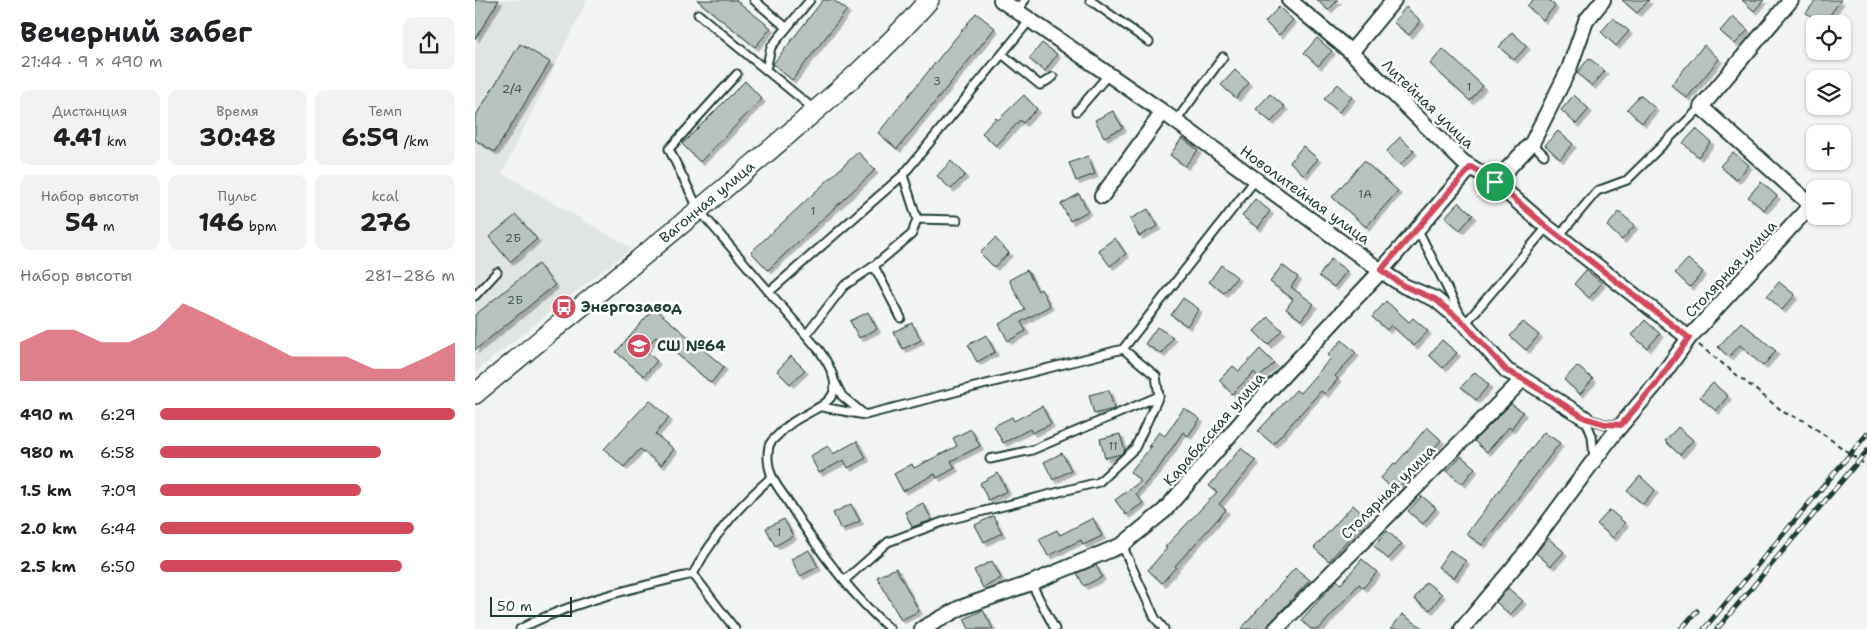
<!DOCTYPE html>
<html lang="ru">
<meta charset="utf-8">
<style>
body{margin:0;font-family:"Shantell Sans",sans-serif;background:#f2f2f2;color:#202124;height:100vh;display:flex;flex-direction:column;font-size:19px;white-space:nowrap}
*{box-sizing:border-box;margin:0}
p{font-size:16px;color:#757577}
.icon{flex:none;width:28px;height:28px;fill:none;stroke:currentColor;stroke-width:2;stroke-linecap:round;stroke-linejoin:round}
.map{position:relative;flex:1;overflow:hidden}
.panel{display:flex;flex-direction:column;background:#fff;width:475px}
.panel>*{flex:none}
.fabs{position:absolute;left:1331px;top:15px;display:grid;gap:10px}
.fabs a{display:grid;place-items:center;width:45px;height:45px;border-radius:10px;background:#fff;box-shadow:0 1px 4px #0004;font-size:25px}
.scale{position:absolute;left:15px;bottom:12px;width:82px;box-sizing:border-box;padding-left:5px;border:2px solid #1f3d34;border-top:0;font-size:14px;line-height:18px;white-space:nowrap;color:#1f3d34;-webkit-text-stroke:4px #fff;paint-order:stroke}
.pin{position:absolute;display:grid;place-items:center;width:42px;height:42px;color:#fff;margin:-21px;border:2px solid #fff;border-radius:50%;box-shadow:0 1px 5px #0007}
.round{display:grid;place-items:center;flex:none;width:52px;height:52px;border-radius:10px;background:#f2f2f2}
.head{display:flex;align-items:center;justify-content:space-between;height:85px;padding:0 20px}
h1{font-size:28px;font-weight:700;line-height:38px}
.stats{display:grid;grid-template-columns:repeat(3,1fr);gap:8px;height:85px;padding:5px 20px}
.stats div{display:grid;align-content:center;border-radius:10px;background:#f2f2f2;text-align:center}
.stats b{font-size:25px;font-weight:700}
.stats small{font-size:14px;font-weight:400}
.stats p{font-size:14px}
.chart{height:140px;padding:10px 20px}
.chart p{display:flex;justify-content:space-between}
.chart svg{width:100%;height:90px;margin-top:5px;fill:#d1495b;opacity:.7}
ul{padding:0 20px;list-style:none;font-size:16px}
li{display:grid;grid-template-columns:80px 60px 1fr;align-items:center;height:38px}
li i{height:12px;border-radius:6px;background:#d1495b}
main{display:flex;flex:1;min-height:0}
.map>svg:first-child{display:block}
.built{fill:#e0e4e3}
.building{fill:#b7c1bd;stroke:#1f3d34;filter:url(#shadow)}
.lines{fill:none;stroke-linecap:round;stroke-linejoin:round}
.lane-casing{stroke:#1f3d34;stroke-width:11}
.street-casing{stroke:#1f3d34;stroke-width:18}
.secondary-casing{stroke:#1f3d34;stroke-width:22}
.path{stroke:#1f3d34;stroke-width:2;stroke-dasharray:5 4;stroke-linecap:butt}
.lane{stroke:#fff;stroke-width:7}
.street{stroke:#fff;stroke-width:14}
.secondary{stroke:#fff;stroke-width:19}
.rail-casing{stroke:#1f3d34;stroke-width:5}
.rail{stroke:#fff;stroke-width:3;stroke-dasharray:9;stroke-linecap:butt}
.route-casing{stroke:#fff;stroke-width:10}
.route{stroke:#d1495b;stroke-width:6}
.labels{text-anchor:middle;stroke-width:5;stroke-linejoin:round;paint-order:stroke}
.number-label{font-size:12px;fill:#455e56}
.street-label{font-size:15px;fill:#1f3d34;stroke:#fff}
.poi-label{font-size:15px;font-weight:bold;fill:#1f3d34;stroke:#fff;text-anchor:start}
</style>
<main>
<section class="panel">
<div class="head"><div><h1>Вечерний забег</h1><p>21:44 · 9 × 490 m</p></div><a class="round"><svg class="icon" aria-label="share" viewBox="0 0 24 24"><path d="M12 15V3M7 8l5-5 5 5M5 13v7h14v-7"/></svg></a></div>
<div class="stats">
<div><p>Дистанция</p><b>4.41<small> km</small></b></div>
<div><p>Время</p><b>30:48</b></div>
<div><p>Темп</p><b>6:59<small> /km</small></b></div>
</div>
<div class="stats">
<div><p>Набор высоты</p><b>54<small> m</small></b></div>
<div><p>Пульс</p><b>146<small> bpm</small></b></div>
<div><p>kcal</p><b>276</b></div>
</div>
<div class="chart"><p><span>Набор высоты</span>281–286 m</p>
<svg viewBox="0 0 160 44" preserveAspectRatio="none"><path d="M0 44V25L10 19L20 19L30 25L40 25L50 19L60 6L70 12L80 19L90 25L100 32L110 32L120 32L130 38L140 38L150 32L160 25V44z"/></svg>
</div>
<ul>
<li><b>490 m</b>6:29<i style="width:100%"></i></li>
<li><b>980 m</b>6:58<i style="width:75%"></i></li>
<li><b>1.5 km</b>7:09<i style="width:68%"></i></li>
<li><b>2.0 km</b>6:44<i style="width:86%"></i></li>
<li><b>2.5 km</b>6:50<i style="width:82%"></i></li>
</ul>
</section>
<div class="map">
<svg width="1392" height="629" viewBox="0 0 1392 629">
<defs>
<filter id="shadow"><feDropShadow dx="3.5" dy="3.5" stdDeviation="0" flood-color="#0004"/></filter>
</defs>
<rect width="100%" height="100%" fill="#f2f3f3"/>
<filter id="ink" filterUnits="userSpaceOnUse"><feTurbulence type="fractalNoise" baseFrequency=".02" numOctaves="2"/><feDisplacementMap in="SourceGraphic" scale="10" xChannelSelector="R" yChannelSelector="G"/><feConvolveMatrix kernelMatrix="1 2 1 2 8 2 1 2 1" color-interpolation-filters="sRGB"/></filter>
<g filter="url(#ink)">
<!-- built -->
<path class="built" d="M0,0H112L27,173L156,248L0,372Z"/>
<!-- building -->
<path class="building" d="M0,0H24L0,39Z
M222,0H261L296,28L280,47Z
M348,0H358L372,10L317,80L298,64Z
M842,0H863L853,10Z
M1058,0H1074L1080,6L1068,20L1052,6Z
M1147,0H1174L1162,13Z
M1267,0H1289L1279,11Z
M1341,0H1366L1348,24L1331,13Z
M804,7L818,20L804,35L790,22Z
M931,7L946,21L934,35L918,22Z
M501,13L520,28L422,149L403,133Z
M1258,16L1273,30L1260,44L1245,31Z
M1138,18L1154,31L1141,46L1126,32Z
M1037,32L1052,46L1039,60L1024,47Z
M842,38L857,51L843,66L829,53Z
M567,43L582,54L570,71L554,59Z
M45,44L75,62L20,152L0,140V117Z
M1229,45L1244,59L1212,98L1196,85Z
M968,49L1008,86L995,101L955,64Z
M1114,58L1130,71L1117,86L1102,73Z
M760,70L774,83L761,98L746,85Z
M270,81L287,99L225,162L207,144Z
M863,84L877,97L864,112L849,99Z
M795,94L810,107L796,122L781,109Z
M549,95L562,109L548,123L545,120L521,146L507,133L521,118L523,120Z
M1099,95L1114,109L1101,124L1086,110Z
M1165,95L1180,108L1167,123L1152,109Z
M638,111L648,128L629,137L620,120Z
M1221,129L1236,142L1223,157L1208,143Z
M1083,131L1098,144L1085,159L1070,145Z
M925,137L939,151L925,165L911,152Z
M707,138L723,150L710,166L695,155Z
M828,146L843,159L829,175L815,162Z
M383,152L400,170L293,270L276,252Z
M1258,152L1274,165L1261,180L1245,166Z
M613,156L620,174L601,181L594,163Z
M476,161L490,175L476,189L462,176Z
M889,161L923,191L891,227L857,197Z
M1286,182L1302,196L1289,210L1273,197Z
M604,194L613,211L595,221L586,204Z
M780,199L795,211L783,228L767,216Z
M984,202L998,215L985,230L970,217Z
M673,209L683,226L664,236L655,219Z
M1144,212L1160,225L1147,240L1132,226Z
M41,215L62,239L35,262L14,237Z
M520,238L534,253L519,267L505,253Z
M640,238L651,254L635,266L623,250Z
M856,259L872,271L859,287L844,276Z
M1213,259L1228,272L1215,287L1200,273Z
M63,264L80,285L0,350V315Z
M746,265L762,277L749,293L734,282Z
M807,265L823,277L816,287L839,304L826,320L811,309L818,299L795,282Z
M552,270L563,291L566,289L575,306L546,322L551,331L533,341L524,324L550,310L534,280Z
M1111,270L1127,283L1114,298L1099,284Z
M1304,282L1320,295L1307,310L1292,296Z
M708,298L724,309L712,326L696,315Z
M911,301L934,322L938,318L953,331L939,346L916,325L912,330L897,317Z
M179,308L249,367L236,383L181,336L170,350L182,361L169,376L141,352Z
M393,312L402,329L384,338L375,321Z
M793,317L807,330L793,345L779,331Z
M1170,320L1185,334L1172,348L1157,335Z
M1048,322L1064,335L1051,350L1035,336Z
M1266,322L1301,351L1288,366L1265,345L1254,357L1243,347Z
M437,323L446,340L428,349L418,332Z
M682,327L698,337L687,354L670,344Z
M511,335L520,352L502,362L493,345Z
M867,340L881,353L860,376L863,379L850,394L846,391L798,444L783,431L821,390L825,393L856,358L853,355Z
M967,340L982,353L968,368L954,355Z
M785,349L799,363L784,378L779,372L757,394L744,380L758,366L764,371Z
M316,356L330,370L315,384L302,371Z
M1102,366L1118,379L1105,394L1089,380Z
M1000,372L1014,385L1001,400L986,387Z
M1238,383L1253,396L1241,411L1225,397Z
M634,390L639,409L619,414L614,395Z
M175,400L194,418L180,434L199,449L186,465L165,449L149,467L129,449Z
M1036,404L1048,412L1036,429L1034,427L1012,452L999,441Z
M567,406L576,424L557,433L555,429L528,443L519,426L537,417L539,421Z
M709,408L725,419L713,436L708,432L683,469L661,494L668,503L651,515L640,500L666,481L655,472L677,446L673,447L684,432L690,436Z
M952,427L966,440L937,475L936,474L920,491L906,478L919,463L921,464Z
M1203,427L1218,440L1205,455L1190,441Z
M496,429L505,446L476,461L480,468L462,478L460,474L428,491L419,474L437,464L439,468L482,446L478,438Z
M1069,432L1085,443L1007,545L991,534Z
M645,434L650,451L646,454L630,458L625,439Z
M382,441L391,458L373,468L369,460L344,473L335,456L353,446L358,454Z
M766,448L781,461L744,504L751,510L700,566L701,567L687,583L673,570L692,548L690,547L742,492L734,486Z
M587,453L596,470L578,480L569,462Z
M986,456L1000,468L987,484L972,471Z
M523,473L532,491L513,500L505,483Z
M1165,476L1180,490L1168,504L1152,491Z
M947,496L961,508L948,524L933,511Z
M448,503L457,520L437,527L430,512Z
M376,504L385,521L366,530L358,513Z
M878,505L892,518L854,561L839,548Z
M1135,510L1150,523L1138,538L1122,524Z
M518,516L527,533L509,542L500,525Z
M618,518L627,536L608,545L606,540L573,556L564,539L582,530L585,535Z
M309,519L318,536L300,546L291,528Z
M912,531L927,544L913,559L899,546Z
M1073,538L1089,552L1076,566L1061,553Z
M334,550L343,567L325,576L316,559Z
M975,550L991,561L979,578L963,567Z
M887,559L902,572L888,588L884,584L844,629H836L826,620L862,580L866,584Z
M517,561L526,578L508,588L499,570Z
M621,565L627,577L609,586L602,573Z
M421,568L444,611L426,620L402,577Z
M820,568L835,580L795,623L792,629H766Z
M951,582L967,594L955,610L939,599Z
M1033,588L1048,601L1035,615L1021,602Z
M508,610L518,629H494L489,619Z
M927,614L949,629H916Z"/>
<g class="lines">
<defs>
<path id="lane" d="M279,0L312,28
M335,0L296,47L291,70L340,110
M615,0L674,42
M542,11L550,0
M223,14L291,70
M527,54L565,85L578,77
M262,74L194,149L224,210L344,350C387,411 331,402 303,435C300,438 295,442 294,446C292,455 293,468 297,476C300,485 308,493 313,502C341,547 375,594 415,629
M602,111L634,74
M701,121L748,57
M1057,143L1069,155
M442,219L482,220
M942,228L990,324L1072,227
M1084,236L1122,191L1152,180L1226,107
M399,266L426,318
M294,292L428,175L555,20
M0,296L22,272
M331,335L369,286L399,266L437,234L442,219L428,175
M648,349L781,179
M360,382L367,396L390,415
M347,407L390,415L648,349L681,376L684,396L660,448L624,482L473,520L413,542L370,580
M1110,418L1117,436L1119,459
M1110,418L1130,424L1145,425
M515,459L557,450L684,396
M647,545L680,618L689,629
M218,574L260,629
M556,583L580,629
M45,629C95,602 163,587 218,574C238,536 265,504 297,477"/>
<path id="street" d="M526,0L688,112L906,271L929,286L960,299L990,324L1032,371L1048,379L1110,418
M814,0L876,52L988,162L1020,182L1072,227L1214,338
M876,52L919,0
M1020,182L1057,143L1094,69L1111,21L1128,0
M627,196L688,112
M447,629L485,608L556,583L647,545L689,511L788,397L906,271L996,167
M801,629L1048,379
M987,629L1048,556L1137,436L1181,384L1214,338L1336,205L1226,107L1316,0"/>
<path id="secondary" d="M0,394C96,314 194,236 289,155C347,105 404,58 454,0"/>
</defs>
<!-- lane casing -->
<use href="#lane" class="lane-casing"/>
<!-- street casing -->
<use href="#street" class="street-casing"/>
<!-- secondary casing -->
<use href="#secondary" class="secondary-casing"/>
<!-- path -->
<path class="path" d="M1224,345L1310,413L1330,421L1392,466"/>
<!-- lane -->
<use href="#lane" class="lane"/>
<!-- street -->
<use href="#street" class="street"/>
<!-- secondary -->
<use href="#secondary" class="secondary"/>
<defs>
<path id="rail" d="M1206,629L1222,611
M1229,629L1392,434
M1242,629L1392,451"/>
</defs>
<!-- rail casing -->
<use href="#rail" class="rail-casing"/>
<!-- rail -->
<use href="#rail" class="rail"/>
</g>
</g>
<g class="lines" filter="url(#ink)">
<defs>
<path id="route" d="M996,167L1020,182L1072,227L1214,338L1181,384L1146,425L1130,424L1110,418L1048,379L1032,371L990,324L960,299L929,286L906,270Z"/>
</defs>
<!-- route casing -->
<use href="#route" class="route-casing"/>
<!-- route -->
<use href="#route" class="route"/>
</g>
<!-- icons -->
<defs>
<symbol id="bus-disc" viewBox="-11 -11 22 22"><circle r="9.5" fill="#d1495b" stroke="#fff"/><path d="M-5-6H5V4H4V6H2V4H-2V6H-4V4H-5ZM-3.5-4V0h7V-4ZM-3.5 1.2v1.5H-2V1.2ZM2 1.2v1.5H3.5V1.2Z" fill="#fff"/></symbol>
<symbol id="school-disc" viewBox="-11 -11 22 22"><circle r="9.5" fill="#d1495b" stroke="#fff"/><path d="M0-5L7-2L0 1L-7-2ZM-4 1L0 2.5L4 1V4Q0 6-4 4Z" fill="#fff"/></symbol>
</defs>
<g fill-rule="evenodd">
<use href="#bus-disc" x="75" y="293" width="28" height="28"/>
<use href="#school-disc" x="150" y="332" width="28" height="28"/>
</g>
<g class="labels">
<!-- number labels -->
<g class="number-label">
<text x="462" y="85">3</text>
<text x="994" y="91">1</text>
<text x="37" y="93">2/4</text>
<text x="890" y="198">1А</text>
<text x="338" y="215">1</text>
<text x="38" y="242">2Б</text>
<text x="40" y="304">2Б</text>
<text x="638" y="450">11</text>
<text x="304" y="536">1</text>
</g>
<!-- street labels -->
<g class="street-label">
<text transform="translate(953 104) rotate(44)" y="5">Литейная улица</text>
<text transform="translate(830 195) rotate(36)" y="5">Новолитейная улица</text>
<text transform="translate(232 202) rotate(-40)" y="5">Вагонная улица</text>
<text transform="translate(1256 269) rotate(-47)" y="5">Столярная улица</text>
<text transform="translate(739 429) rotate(-49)" y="5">Карабасская улица</text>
<text transform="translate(913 492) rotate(-45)" y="5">Столярная улица</text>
</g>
<!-- poi labels -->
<g class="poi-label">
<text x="106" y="312">Энергозавод</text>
<text x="182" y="351">СШ №64</text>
</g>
</g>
</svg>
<div class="fabs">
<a><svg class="icon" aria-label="locate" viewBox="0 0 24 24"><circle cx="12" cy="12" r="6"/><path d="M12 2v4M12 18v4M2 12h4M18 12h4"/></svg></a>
<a><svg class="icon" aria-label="layers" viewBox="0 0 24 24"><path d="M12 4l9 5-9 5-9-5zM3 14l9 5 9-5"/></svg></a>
<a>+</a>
<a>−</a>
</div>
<div class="scale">50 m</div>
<div class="pin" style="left:1020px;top:182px;background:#1e9e55"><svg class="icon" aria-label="arrive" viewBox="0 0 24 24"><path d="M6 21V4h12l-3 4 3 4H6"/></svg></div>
</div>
</main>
